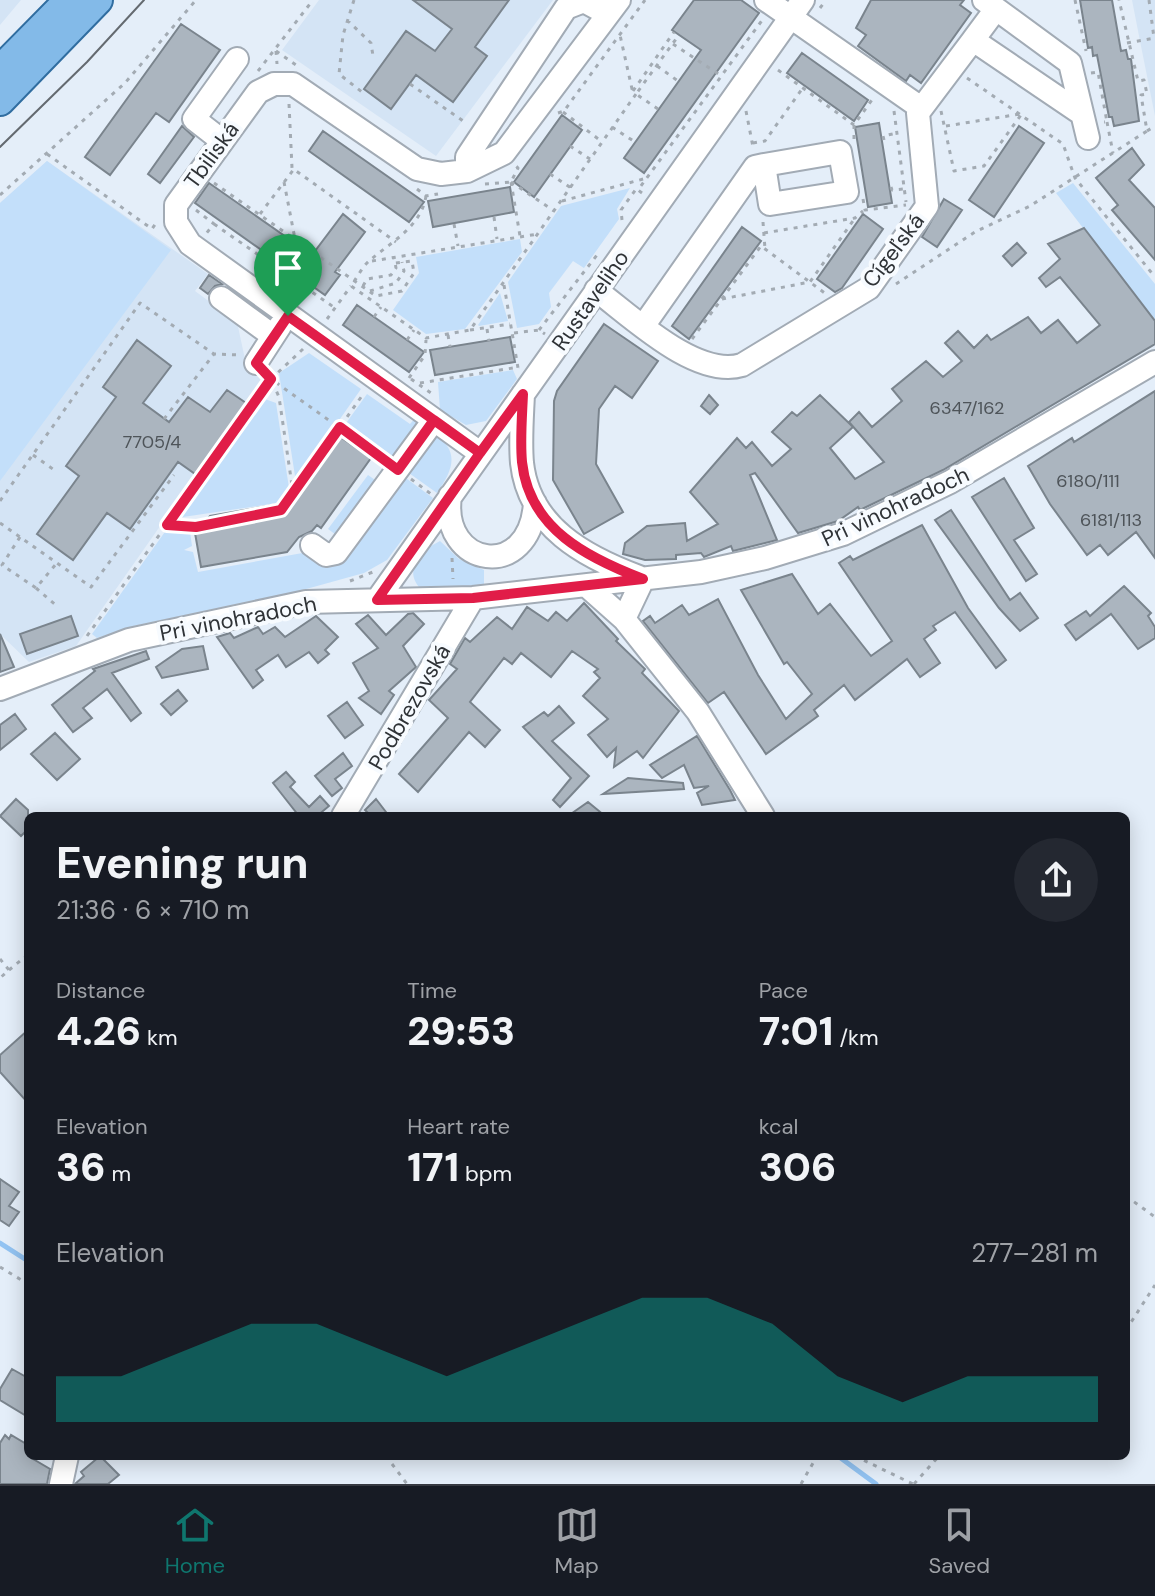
<!DOCTYPE html>
<meta charset="utf-8">
<style>
body{margin:0;font-family:"DM Sans",sans-serif;background:#242831;color:#f1f3f6;height:100vh;display:flex;flex-direction:column;font-size:30px;white-space:nowrap}
*{box-sizing:border-box;margin:0}
p{font-size:26px;color:#9ea1a6}
.icon{flex:none;width:44px;height:44px;fill:none;stroke:currentColor;stroke-width:2;stroke-linecap:round;stroke-linejoin:round}
.map{position:relative;flex:1;overflow:hidden}
.sheet{position:absolute;left:24px;top:812px;width:1106px;height:648px;display:flex;flex-direction:column;background:#171b24;border-radius:12px;box-shadow:0 4px 20px #0003}
.sheet>*{flex:none}
.pin{position:absolute;display:grid;place-items:center;width:68px;height:68px;color:#fff;margin:-82px -34px;border-radius:50% 50% 50% 0;rotate:-45deg;box-shadow:0 0 8px #0007}
.pin .icon{rotate:45deg}
.round{display:grid;place-items:center;flex:none;width:84px;height:84px;border-radius:42px;background:#242831}
.headline{display:flex;align-items:center;justify-content:space-between;height:136px;padding:0 32px}
h1{font-size:44px;font-weight:800;line-height:60px}
.figures{display:grid;grid-template-columns:repeat(3,1fr);gap:12px;height:136px;padding:8px 32px}
.figures div{display:grid;align-content:center}
.figures b{font-size:40px;font-weight:800}
.figures small{font-size:22px;font-weight:400}
.figures p{font-size:22px}
.chart{height:224px;padding:16px 32px}
.chart p{display:flex;justify-content:space-between}
.chart svg{width:100%;height:144px;margin-top:8px;fill:#0f766e;opacity:.7}
.tabs{display:flex;justify-content:space-around;align-items:center;height:112px;border-top:2px solid #363941;background:#171b24;font-size:22px;color:#9ea1a6}
.tabs a{display:grid;justify-items:center;gap:4px}
.tabs .selected{color:#0f766e}
.map>svg:first-child{display:block}
.built{fill:#d4e4f5}
.green{fill:#c3dffa}
.lines{fill:none;stroke-linecap:round;stroke-linejoin:round}
.stream{stroke:#92c3f2;stroke-width:5}
.building{fill:#abb5bf;stroke:#7a848d;stroke-width:2}
.minor-casing{stroke:#a2abb5;stroke-width:26}
.major-casing{stroke:#306da0;stroke-width:32}
.path{stroke:#a3abb3;stroke-width:3;stroke-dasharray:4 6;stroke-linecap:butt}
.minor{stroke:#fff;stroke-width:22}
.major{stroke:#83bae8;stroke-width:28}
.tram{stroke:#646a70;stroke-width:2}
.route-casing{stroke:#fff;stroke-width:16}
.route{stroke:#e11d48;stroke-width:10}
.labels{text-anchor:middle;stroke-width:8;stroke-linejoin:round;paint-order:stroke}
.number-label{font-size:18px;fill:#4e5459}
.street-label{font-size:22px;fill:#2f3337;stroke:#f7fbff}
</style>
<div class="map">
<svg width="1155" height="1484" viewBox="0 0 1155 1484">
<rect width="100%" height="100%" fill="#e4eef9"/>
<!-- built -->
<path class="built" d="M0,0H21L0,25Z
M319,0H553L436,156L282,50Z
M1132,0H1155V116L1140,41Z
M47,161L208,274L195,291L237,322L246,364L264,378L76,646L29,662L0,634V203Z"/>
<!-- green -->
<path class="green" d="M47,161L171,250L0,481V203Z
M1073,183L1155,284V321L1056,193Z
M630,188L617,209L619,219L584,268L573,261L549,293L551,307L539,324L517,328L508,282L561,206Z
M520,239L522,252L465,329L426,334L393,310L419,273L416,257Z
M500,293L508,321L479,326L478,325Z
M309,353L361,389L300,476H295L279,373Z
M513,370L517,379L486,421L466,425L440,410L438,382Z
M367,394L410,424L417,416L426,423L396,464L366,442L368,438L363,435L361,438L344,426Z
M262,398L276,403L289,488L278,503L176,518Z
M433,433C461,451 453,470 437,493L406,471Z
M368,475L378,482L339,537L328,529Z
M403,476L433,498L387,560L364,573L299,591L134,626L97,638L92,634L167,529L190,532L192,546L184,550L193,552L198,572L308,552L316,559Z
M440,541L459,559L484,570V585L421,589C405,573 417,559 427,543L431,546Z"/>
<g class="lines">
<!-- stream -->
<path class="stream" d="M0,1243L28,1261
M838,1456L876,1484"/>
</g>
<!-- building -->
<path class="building" d="M413,0H509L475,47L487,56L453,102L416,75L391,109L364,89L406,31L435,51L452,29Z
M694,0H741L759,13L644,173L624,158L701,50L672,30Z
M871,0H964L960,5L971,13L921,83L910,75L906,81L858,46L866,35L856,28Z
M1080,0H1112L1121,51L1126,50L1128,59H1131L1139,121L1114,126L1112,117H1109L1097,55L1093,56L1092,47L1088,48Z
M181,24L220,50L169,122L156,113L110,175L85,157Z
M802,53L868,100L854,121L787,73Z
M562,115L582,130L534,197L514,182Z
M879,123L892,203L868,207L855,127Z
M182,126L194,137L160,183L148,174Z
M1019,126L1044,143L994,217L969,200Z
M323,131L424,202L409,222L309,151Z
M1132,148L1144,165L1129,180L1155,208V260L1112,210L1118,205L1096,178Z
M209,183L312,255L343,214L365,232L335,272L340,275L325,295L195,203Z
M510,187L514,212L433,227L428,201Z
M944,199L962,210L937,247L922,237Z
M863,214L883,229L842,288L835,292L817,279Z
M742,227L761,241L689,339L672,326Z
M1084,228L1155,321V344L943,470L860,510L858,507L838,521L798,533L755,473L750,475L777,540L733,551L731,546L704,557L701,553L676,555V559L645,560L623,554L625,543L647,526L685,523L687,541L718,524L690,492L737,438L746,448L752,442L772,466L791,449L772,432L792,412L797,416L820,395L853,427L830,448L855,479L884,462L849,422L859,412L872,427L902,401L892,389L926,361L943,377L962,361L945,343L958,331L974,348L987,335L991,340L1028,317L1041,333L1058,320L1077,343L1100,325L1060,277L1046,287L1039,278L1060,259L1048,244Z
M1017,243L1026,253L1012,266L1003,256Z
M209,275L222,284L215,286L208,294L200,288Z
M357,305L424,352L409,372L343,325Z
M604,324L658,361L632,398L615,386L599,409L596,464L623,512L584,534L553,480L554,401L557,391Z
M510,337L515,362L435,375L430,350Z
M137,340L171,366L143,403L169,422L188,397L210,412L227,390L249,405L198,476L178,462L130,529L107,513L73,560L37,534L79,476L66,466L116,397L103,387Z
M1155,391V558L1136,532L1108,555L1100,545L1087,555L1050,504L1028,466L1072,438L1074,442Z
M709,395L718,405L710,414L701,406Z
M339,436L371,458L321,528L317,525L312,531L299,537L287,552L201,567L195,533L210,516L279,504L285,496L298,493Z
M1004,478L1034,528L1014,540L1037,574L1026,581L972,497Z
M951,510L1010,600L1020,593L1038,618L1020,631L999,608L935,520Z
M922,525L968,608L1006,660L996,668L955,612L933,626L936,630L924,639L940,663L920,677L907,659L855,700L844,685L814,710L818,716L766,754L724,692L708,703L643,621L650,616L655,623L682,605L689,615L718,599L758,675L786,719L812,694L787,662L784,664L741,590L792,574L818,614L830,604L871,656L892,641L839,563L850,556L853,560Z
M1124,586L1151,613L1148,616L1155,627V638L1138,649L1111,614L1076,640L1065,625L1086,611L1090,616Z
M584,603L618,639L616,641L645,669L642,673L679,711L643,758L637,751L614,767L616,748L607,757L588,735L608,719L583,696L600,678L594,672L598,669L572,651L551,677L521,653L512,664L504,658L470,702L500,730L485,747L469,732L418,792L399,774L448,718L429,700L457,669L450,664L465,638L470,642L497,617L512,629L527,607L548,621L556,612L567,621Z
M413,613L424,624L403,646L416,667L389,691L394,695L381,714L359,698L369,691L353,663L378,648L356,624L368,615L386,635L408,614Z
M71,616L78,636L27,654L20,634Z
M316,616L338,637L325,650L329,654L318,663L309,652L286,667L278,655L256,670L263,680L253,688L217,637L230,633L234,638L258,627L263,634L275,627L285,637Z
M0,634L14,667L0,672Z
M203,646L208,669L162,678L156,667L182,649Z
M146,651L149,659L112,673L141,713L131,721L107,689L83,708L92,718L73,732L52,705L95,671L93,669Z
M178,690L187,701L171,715L161,704Z
M347,702L363,725L345,738L328,716Z
M559,706L574,723L552,741L589,776L560,807L553,800L571,778L523,727L544,712L548,716Z
M15,714L26,729L0,750V725Z
M55,733L80,759L57,780L31,754Z
M697,736L730,790L735,800L702,805L697,793L709,786L694,788L684,765L662,778L650,765Z
M343,753L352,766L335,779L342,788L332,796L315,776Z
M286,772L295,782L290,787L309,807L320,796L329,806L317,816H299L273,783Z
M628,778L683,783L684,789L603,794Z
M16,799L28,810V829L21,836L0,816Z
M376,799L389,816H371L365,810Z
M588,802L605,816H568Z
M28,1030V1103L0,1072V1055Z
M0,1179L19,1192L9,1206L19,1212L9,1226L0,1220Z
M12,1369L28,1378V1417L0,1400V1389Z
M5,1435L9,1439L11,1435L28,1445V1456L50,1469L47,1484H0V1443Z
M100,1456L119,1475L108,1484H75L84,1476L81,1472Z"/>
<g class="lines">
<defs>
<path id="minor" d="M766,0L921,108
M984,0L1070,63L1088,138
M996,9L973,40L1082,114
M221,140L194,119L237,59
M467,171V157L566,8L584,1L608,14
M596,290C631,316 696,379 742,365L869,288L927,206L918,113L973,40
M221,298L273,336
M644,325L755,167L764,165L840,152L847,192L770,204L764,165
M256,363L280,326
M523,394C522,417 520,440 522,463C529,527 585,557 639,577
M480,453L190,244L176,222V205L258,92L274,84H293L417,169L441,174L467,171L504,153L619,0
M450,496C440,568 530,582 535,503
M312,545L326,555L336,553L434,420
M588,587L624,619L643,579
M377,600L803,0
M624,619L698,712L763,816
M0,689L129,640L306,602L473,598L701,572L765,558L843,534L950,482L1155,362
M343,816L473,598
M61,1484L67,1456"/>
<path id="major" d="M0,70L69,0
M0,101L98,0"/>
</defs>
<!-- minor casing -->
<use href="#minor" class="minor-casing"/>
<!-- major casing -->
<use href="#major" class="major-casing"/>
<!-- path -->
<path class="path" d="M354,0L343,35L339,74L362,92
M1075,0L1086,51
M1149,0L1154,38
M820,8L826,0
M347,20L371,43L373,56
M1127,43L1155,38
M673,44L720,75
M276,51L277,64
M276,51L296,65
M657,66L678,81
M778,70L854,125L874,97
M258,71L313,0
M1091,73L1098,72L1107,122H1104
M967,78L1063,144L1075,178L1155,277
M410,84L466,123
M633,91L674,32
M289,104L292,168L396,242
M658,109L636,94L676,39
M746,111L753,147
M894,111L906,202
M941,111L954,171L984,166L1021,115
M563,112L601,141
M558,113L564,111L645,0
M1107,122L1113,153
M854,125V140
M946,126L1020,114
M612,127L635,142
M1147,131L1155,126
M884,140L883,136L897,133
M753,143L765,141L802,89
M570,146L590,159
M47,154L152,229L158,220
M550,174L571,188
M284,182L295,239
M511,182L520,236
M511,182L554,211
M214,183L376,296L402,291L414,273L412,261L395,263
M485,184L511,182L518,168L516,166
M891,187L892,190L904,189
M417,189L426,196L438,194
M642,193L638,190L763,19
M0,195L125,83L196,0
M426,196C421,227 391,242 369,261C362,267 357,278 351,286L426,338L470,330L636,94L632,89L620,35
M863,199L865,210L906,205
M562,201L647,178
M196,210L214,224L205,235
M260,214L294,169
M494,217L497,239
M622,220L621,210L636,189
M763,222L765,249
M214,224L335,308
M454,224L458,246
M764,233L855,218L863,211
M372,261L538,234
M260,274L271,257
M896,284L975,232L1030,206L1147,131L1141,95L1147,94L1144,80L1138,81L1119,0
M504,285L518,368
M363,286L367,279L391,275L396,268L394,257
M370,291L396,283L404,271L402,262
M294,296L304,281
M722,299L810,282L855,218
M374,317L381,307
M327,319L351,286
M487,329L489,341
M470,330L510,324
M539,330L597,255
M514,333L539,330L545,334
M448,335L450,347
M692,339L761,246L826,294
M407,340L414,330
M303,349L271,379L382,458
M409,378L425,355L426,340
M411,379L431,393
M420,383L519,367
M164,419L214,354L240,355
M33,455L57,472
M411,479L431,494
M0,501L140,303L214,354
M0,523L91,587L174,475
M167,525L196,527L281,510L364,393
M20,537L2,565L36,588L56,564
M452,558L453,579
M350,581L373,572
M36,588L58,607
M87,636L271,379L279,397L293,492
M0,959L9,970L0,978
M9,970L25,957L28,962
M1126,1196L1155,1217
M0,1267L28,1284
M1126,1330L1155,1285
M386,1456L407,1484
M855,1456L913,1484
M801,1484L817,1456
M914,1484L939,1456"/>
<!-- minor -->
<use href="#minor" class="minor"/>
<!-- major -->
<use href="#major" class="major"/>
<!-- tram -->
<path class="tram" d="M0,147L87,62L144,0"/>
</g>
<g class="lines">
<defs>
<path id="route" d="M288,316L256,363L271,379L167,525L196,527L281,510L340,427L398,470L434,420L480,453L523,394C522,417 520,440 522,462C529,529 588,558 643,579L473,598L377,600L480,453L288,316"/>
</defs>
<!-- route casing -->
<use href="#route" class="route-casing"/>
<!-- route -->
<use href="#route" class="route"/>
</g>
<g class="labels">
<!-- number labels -->
<g class="number-label">
<text x="967" y="414">6347/162</text>
<text x="152" y="448">7705/4</text>
<text x="1088" y="487">6180/111</text>
<text x="1111" y="526">6181/113</text>
</g>
<!-- street labels -->
<g class="street-label">
<text transform="translate(211 155) rotate(-54)" y="8">Tbiliská</text>
<text transform="translate(893 250) rotate(-53)" y="8">Cígeľská</text>
<text transform="translate(590 300) rotate(-55)" y="8">Rustaveliho</text>
<text transform="translate(895 506) rotate(-25)" y="8">Pri vinohradoch</text>
<text transform="translate(238 618) rotate(-11)" y="8">Pri vinohradoch</text>
<text transform="translate(409 707) rotate(-60)" y="8">Podbrezovská</text>
</g>
</g>
</svg>
<div class="pin" style="left:288px;top:316px;background:#1e9e55"><svg class="icon" aria-label="arrive" viewBox="0 0 24 24"><path d="M6 21V4h12l-3 4 3 4H6"/></svg></div>
<section class="sheet">
<div class="headline"><div><h1>Evening run</h1><p>21:36 · 6 × 710 m</p></div><a class="round"><svg class="icon" aria-label="share" viewBox="0 0 24 24"><path d="M12 15V3M7 8l5-5 5 5M5 13v7h14v-7"/></svg></a></div>
<div class="figures">
<div><p>Distance</p><b>4.26<small> km</small></b></div>
<div><p>Time</p><b>29:53</b></div>
<div><p>Pace</p><b>7:01<small> /km</small></b></div>
</div>
<div class="figures">
<div><p>Elevation</p><b>36<small> m</small></b></div>
<div><p>Heart rate</p><b>171<small> bpm</small></b></div>
<div><p>kcal</p><b>306</b></div>
</div>
<div class="chart"><p><span>Elevation</span>277–281 m</p>
<svg viewBox="0 0 160 44" preserveAspectRatio="none"><path d="M0 44V30L10 30L20 22L30 14L40 14L50 22L60 30L70 22L80 14L90 6L100 6L110 14L120 30L130 38L140 30L150 30L160 30V44z"/></svg>
</div>
</section>
</div>
<nav class="tabs">
<a class="selected"><svg class="icon" aria-label="home" viewBox="0 0 24 24"><path d="M3 11l9-7 9 7M6 9v11h12V9"/></svg>Home</a>
<a><svg class="icon" aria-label="map" viewBox="0 0 24 24"><path d="M3 6l6-2 6 2 6-2v14l-6 2-6-2-6 2zM9 4v14M15 6v14"/></svg>Map</a>
<a><svg class="icon" aria-label="saved" viewBox="0 0 24 24"><path d="M7 4h10v16l-5-4-5 4z"/></svg>Saved</a>
</nav>
